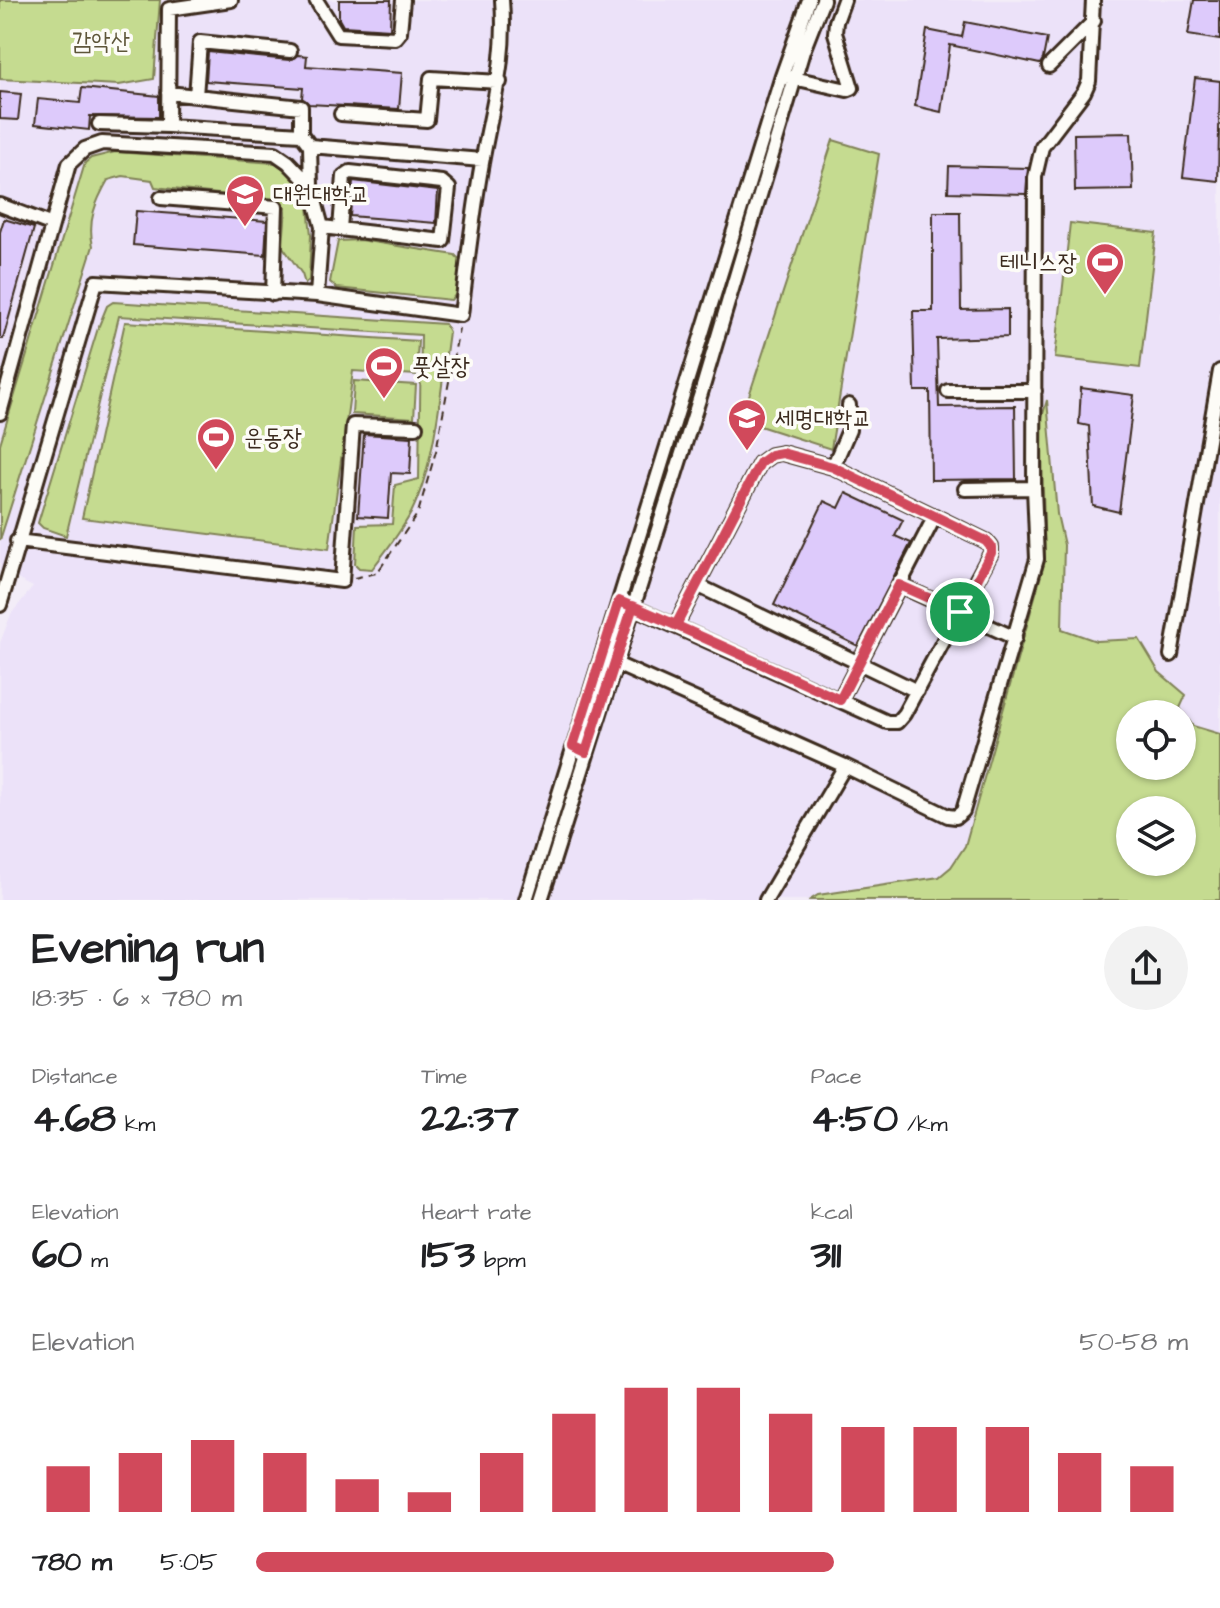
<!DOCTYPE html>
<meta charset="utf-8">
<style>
body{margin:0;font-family:"Architects Daughter","Poor Story",sans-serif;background:#f2f2f2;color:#202124;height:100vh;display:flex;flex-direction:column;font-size:30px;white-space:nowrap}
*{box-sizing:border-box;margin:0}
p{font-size:26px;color:#757577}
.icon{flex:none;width:44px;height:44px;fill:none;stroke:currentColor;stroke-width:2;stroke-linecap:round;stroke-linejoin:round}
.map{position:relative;height:900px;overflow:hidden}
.drawer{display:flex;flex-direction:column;background:#fff;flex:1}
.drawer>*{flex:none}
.fabs{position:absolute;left:1116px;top:700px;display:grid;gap:16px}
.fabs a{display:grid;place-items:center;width:80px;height:80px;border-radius:50%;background:#fff;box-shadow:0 2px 6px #0004;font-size:40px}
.pin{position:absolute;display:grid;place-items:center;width:68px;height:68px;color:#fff;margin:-34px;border:4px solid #fff;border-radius:50%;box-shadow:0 2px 8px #0007}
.round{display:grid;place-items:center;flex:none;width:84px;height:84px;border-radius:42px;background:#f2f2f2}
.overview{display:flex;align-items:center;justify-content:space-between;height:136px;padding:0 32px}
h1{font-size:44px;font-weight:800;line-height:60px}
.stats{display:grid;grid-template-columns:repeat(3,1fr);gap:12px;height:136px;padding:8px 32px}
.stats div{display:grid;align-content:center}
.stats b{font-size:40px;font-weight:800}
.stats small{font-size:22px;font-weight:400}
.stats p{font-size:22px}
.chart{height:224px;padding:16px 32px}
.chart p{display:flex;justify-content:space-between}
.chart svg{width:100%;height:144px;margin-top:8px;stroke:#d1495b;stroke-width:6}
ul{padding:0 32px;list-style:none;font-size:26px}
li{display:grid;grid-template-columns:128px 96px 1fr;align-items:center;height:60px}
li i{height:20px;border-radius:10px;background:#d1495b}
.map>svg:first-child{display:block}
.built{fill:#ece2f9}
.green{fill:#c5db90;stroke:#808257;stroke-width:2;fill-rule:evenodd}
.building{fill:#ddcafb;stroke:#3b2a1e;stroke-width:2}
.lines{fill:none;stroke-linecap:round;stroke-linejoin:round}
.minor-casing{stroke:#3b2a1e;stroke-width:18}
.path{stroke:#3b2a1e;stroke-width:2;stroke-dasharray:8 6;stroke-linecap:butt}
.minor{stroke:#fdfcf7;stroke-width:12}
.route-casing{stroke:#fff;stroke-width:16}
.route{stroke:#d1495b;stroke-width:10}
.labels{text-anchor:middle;stroke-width:7;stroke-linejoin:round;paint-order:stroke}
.park-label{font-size:24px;fill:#5e563a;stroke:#fdfcf7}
.poi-label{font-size:24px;fill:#3b2a1e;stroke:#fdfcf7;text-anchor:start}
</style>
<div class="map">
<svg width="1220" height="900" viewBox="0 0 1220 900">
<rect width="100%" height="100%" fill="#f3edf8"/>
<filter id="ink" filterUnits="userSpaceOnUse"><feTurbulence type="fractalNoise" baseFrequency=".0125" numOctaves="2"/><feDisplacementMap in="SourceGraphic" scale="16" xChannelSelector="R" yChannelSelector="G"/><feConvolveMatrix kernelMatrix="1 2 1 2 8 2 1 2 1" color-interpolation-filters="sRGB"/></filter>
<g filter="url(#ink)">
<!-- built -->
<path class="built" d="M160,0H1220V734L1193,726L1179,708L1185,694L1159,672L1139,639L1096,641L1062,629L1064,545L1057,514L1047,403L1045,561L974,822L965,846L951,867L939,877L818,895L810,900H0V643L11,614L33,587L0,570V78L154,79Z"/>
<!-- green -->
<path class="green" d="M0,0H160L154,79L119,85L0,79Z
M833,140L879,154L831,449L741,420Z
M115,152L276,163L306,187L311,235L309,280L305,284L302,274L283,247L286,207L272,200L155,187L152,180L123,176L108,180C96,201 87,221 93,246L0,540V444L85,163L91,158Z
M1070,223L1156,233L1140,368L1055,358Z
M360,240L455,255L460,260L458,292L451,300L337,288L330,282L338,241Z
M113,302L445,324L449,332C441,387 436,463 411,513C400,533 386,551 372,569L359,568L355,564L357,525L392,524L395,485L419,479L421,335L119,316L66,536L43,528L38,523L41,513L98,328L107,306Z
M125,322L418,341L416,375L353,371L329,549L82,518Z
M354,381L416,385L414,418L352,414Z
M1047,400L1057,514L1064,545L1062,629L1096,641L1139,639L1159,672L1186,695L1180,708L1193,726L1220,734V900H810L818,895L939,877L951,867L965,846L1045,561L1041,421ZM1130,714H1182V766H1130ZM1130,810H1182V862H1130Z"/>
<!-- building -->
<path class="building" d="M339,0H391L390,29L343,26L339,19Z
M1194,0H1220V40L1188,35Z
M965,22L1047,38L1043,59L1040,64L950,45L941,112L915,106L927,30L962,37Z
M208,52L289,60L298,55L307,56L306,66L402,73L399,109L309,104L302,98L303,88L206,81Z
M1195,78L1220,81L1218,181L1183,177Z
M82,88L159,96V117L90,116L89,130L35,124L38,99L80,103Z
M0,92L21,94L18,120L0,119Z
M1131,133L1133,190L1075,191L1074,134Z
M949,166L1028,168L1026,194L948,192Z
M353,181L438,191L436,223L350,216Z
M136,211L267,221L265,255L133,245Z
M933,212H960L961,310L1008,309V337L937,339L939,407L1015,406L1016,479L931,480L930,391H915L913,311H933Z
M4,219L34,228L3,339H0V232Z
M1081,388L1134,395L1119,512L1093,506L1089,426L1079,424Z
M364,434L412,437L410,474L391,473L388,518L358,516Z
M846,493L903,520L895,536L911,543L858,646L774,605L824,501L839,508Z"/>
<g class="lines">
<defs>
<path id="minor" d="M231,0L169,9L168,126L301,134
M316,0L338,35L395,38L400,32L403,0
M1049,66L1094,21
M789,77L847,90L852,88L835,33L836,22L844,0
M168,93L301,107V134L310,146L311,186L322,227L317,295
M196,96L200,42L290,51
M341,114L427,120L431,78L500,82
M99,124L168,126
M310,146L482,160
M161,198L276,207L273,294
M0,205L50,224
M322,227L443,241L449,188L442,182L350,172L344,176L340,229
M948,391H1035
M0,413L69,164L85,149L102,143L275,153L288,162L311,186
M833,467L849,430V405
M965,489L1034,488
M17,541L342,581L353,425L416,427
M697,585L917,691
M899,585L1015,638
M626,604L887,722H897L904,714L991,553V547L986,541L833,467L782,453L771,455L760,463L676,625
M0,605L96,282L317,295L461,315C467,264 473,213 482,163C492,105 507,61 502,0
M1171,655L1220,371
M614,663L845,766
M840,700L935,516
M526,900L782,76L809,0
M541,900L702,390L803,51L823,0
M766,900L845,766L948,816L956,817L963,811L1037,559L1034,488L1035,177L1042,147L1084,92L1089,81L1093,0"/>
</defs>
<!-- minor casing -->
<use href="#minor" class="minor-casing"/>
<!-- path -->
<path class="path" d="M354,578L377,573L418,513L436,451L459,328"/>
<!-- minor -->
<use href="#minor" class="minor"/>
</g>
</g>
<g class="lines" filter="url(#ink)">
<defs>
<path id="route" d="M960,612L991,553V547L986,541L833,467L782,453L771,455L760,463L676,625L633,606L586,752L573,746L619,601C694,632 766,666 840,700L899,585L960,612"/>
</defs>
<!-- route casing -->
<use href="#route" class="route-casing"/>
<!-- route -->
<use href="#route" class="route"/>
</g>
<!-- icons -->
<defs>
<symbol id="university-pin" viewBox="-11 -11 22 30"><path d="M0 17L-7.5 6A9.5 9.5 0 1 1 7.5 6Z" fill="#d1495b" stroke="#fdfcf7"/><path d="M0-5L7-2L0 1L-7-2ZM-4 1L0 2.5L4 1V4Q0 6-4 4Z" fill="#fff"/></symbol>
<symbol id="stadium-pin" viewBox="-11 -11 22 30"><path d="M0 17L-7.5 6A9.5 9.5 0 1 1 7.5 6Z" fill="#d1495b" stroke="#fdfcf7"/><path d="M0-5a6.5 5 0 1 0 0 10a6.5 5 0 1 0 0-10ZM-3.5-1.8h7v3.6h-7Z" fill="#fff"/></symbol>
</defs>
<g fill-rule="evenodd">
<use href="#university-pin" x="223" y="172" width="44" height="60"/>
<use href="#stadium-pin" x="1083" y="240" width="44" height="60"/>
<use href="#stadium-pin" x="362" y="344" width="44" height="60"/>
<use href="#university-pin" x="725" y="396" width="44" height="60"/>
<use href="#stadium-pin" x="194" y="415" width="44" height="60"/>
</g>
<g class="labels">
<!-- park labels -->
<g class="park-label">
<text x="101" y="49">감악산</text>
</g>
<!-- poi labels -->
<g class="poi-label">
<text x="273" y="202">대원대학교</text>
<text x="1077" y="270" text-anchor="end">테니스장</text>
<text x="412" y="374">풋살장</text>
<text x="775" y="426">세명대학교</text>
<text x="244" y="445">운동장</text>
</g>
</g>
</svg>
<div class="fabs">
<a><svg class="icon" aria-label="locate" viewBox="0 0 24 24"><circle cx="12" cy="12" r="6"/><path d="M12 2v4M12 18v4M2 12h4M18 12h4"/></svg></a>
<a><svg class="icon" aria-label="layers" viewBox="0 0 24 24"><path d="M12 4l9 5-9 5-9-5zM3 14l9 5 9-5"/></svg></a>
</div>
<div class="pin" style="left:960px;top:612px;background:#1e9e55"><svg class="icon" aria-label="arrive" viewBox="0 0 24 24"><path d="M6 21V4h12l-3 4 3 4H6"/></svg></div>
</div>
<section class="drawer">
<div class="overview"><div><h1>Evening run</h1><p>18:35 · 6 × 780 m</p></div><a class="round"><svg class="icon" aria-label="share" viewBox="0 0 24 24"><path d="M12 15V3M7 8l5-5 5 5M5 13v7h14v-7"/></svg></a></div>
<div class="stats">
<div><p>Distance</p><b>4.68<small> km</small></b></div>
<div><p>Time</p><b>22:37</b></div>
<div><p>Pace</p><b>4:50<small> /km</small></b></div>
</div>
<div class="stats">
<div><p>Elevation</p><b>60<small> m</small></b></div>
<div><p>Heart rate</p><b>153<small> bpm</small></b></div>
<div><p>kcal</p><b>311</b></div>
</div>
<div class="chart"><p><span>Elevation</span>50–58 m</p>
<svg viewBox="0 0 160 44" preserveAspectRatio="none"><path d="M5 44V30M15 44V26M25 44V22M35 44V26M45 44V34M55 44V38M65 44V26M75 44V14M85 44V6M95 44V6M105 44V14M115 44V18M125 44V18M135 44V18M145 44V26M155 44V30"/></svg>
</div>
<ul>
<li><b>780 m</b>5:05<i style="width:62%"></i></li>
</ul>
</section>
